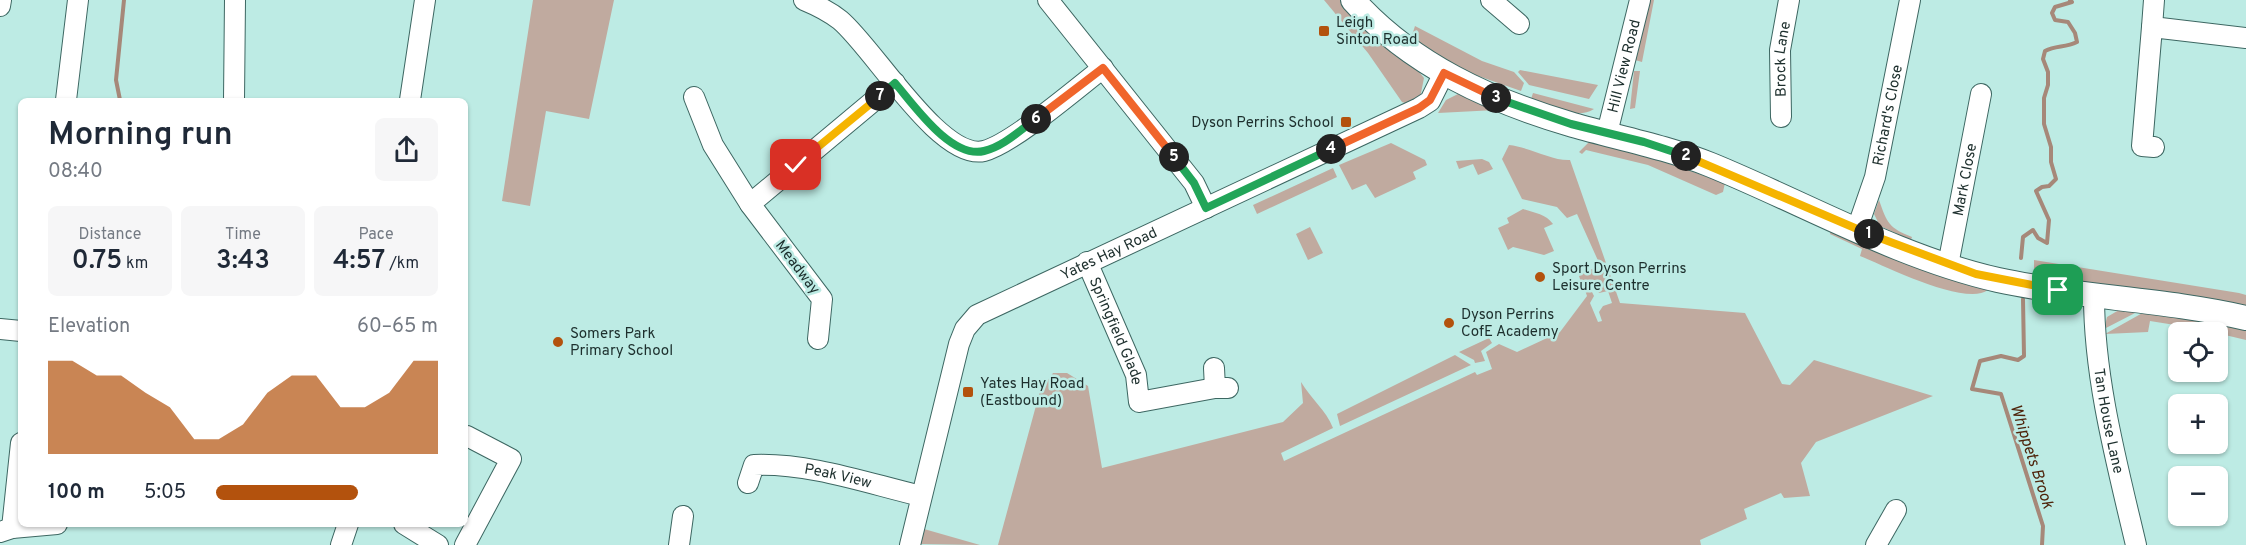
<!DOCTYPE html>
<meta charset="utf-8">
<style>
body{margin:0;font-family:Overpass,sans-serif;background:#f6f6f7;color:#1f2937;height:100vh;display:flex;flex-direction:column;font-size:22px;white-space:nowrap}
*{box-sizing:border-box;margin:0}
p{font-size:20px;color:#747a83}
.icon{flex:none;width:33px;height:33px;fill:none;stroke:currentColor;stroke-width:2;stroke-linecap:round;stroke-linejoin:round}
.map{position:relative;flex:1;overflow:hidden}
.panel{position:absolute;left:18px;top:98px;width:450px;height:429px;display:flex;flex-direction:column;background:#fff;border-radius:9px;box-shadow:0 2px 4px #0004}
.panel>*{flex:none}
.controls{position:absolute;left:2168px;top:322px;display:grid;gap:12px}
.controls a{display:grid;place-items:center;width:60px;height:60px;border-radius:9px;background:#fff;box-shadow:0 2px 4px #0004;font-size:30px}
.pin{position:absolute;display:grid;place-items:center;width:51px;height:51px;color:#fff;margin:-26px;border-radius:12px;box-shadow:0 3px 9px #0006}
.km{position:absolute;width:30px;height:30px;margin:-15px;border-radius:50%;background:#222;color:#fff;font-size:16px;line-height:30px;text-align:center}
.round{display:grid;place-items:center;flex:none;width:63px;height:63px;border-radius:9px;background:#f6f6f7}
.overview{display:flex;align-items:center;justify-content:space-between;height:102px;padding:0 30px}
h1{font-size:33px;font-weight:600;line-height:45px}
.stats{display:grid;grid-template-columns:repeat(3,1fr);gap:9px;height:102px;padding:6px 30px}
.stats div{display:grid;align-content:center;border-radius:9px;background:#f6f6f7;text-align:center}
.stats b{font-size:26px;font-weight:600}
.stats small{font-size:16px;font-weight:400}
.stats p{font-size:16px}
.chart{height:168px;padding:12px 30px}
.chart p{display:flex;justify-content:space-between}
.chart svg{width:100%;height:108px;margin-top:6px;fill:#b3520d;opacity:.7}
ul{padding:0 30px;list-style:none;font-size:20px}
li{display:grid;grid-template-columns:96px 72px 1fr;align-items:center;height:45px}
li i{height:15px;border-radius:8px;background:#b3520d}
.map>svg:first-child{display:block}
.green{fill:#c0aa9f}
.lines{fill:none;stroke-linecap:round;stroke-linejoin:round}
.stream{stroke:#a68879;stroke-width:4}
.minor-casing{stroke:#3d6762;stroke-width:22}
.major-casing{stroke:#3d6762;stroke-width:26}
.minor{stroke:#fff;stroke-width:20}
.major{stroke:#fff;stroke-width:24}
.split-1-casing{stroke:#fff;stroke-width:12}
.split-2-casing{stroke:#fff;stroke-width:12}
.split-3-casing{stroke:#fff;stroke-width:12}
.split-4-casing{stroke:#fff;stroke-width:12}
.split-5-casing{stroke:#fff;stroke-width:12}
.split-6-casing{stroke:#fff;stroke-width:12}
.split-7-casing{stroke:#fff;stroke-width:12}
.split-8-casing{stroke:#fff;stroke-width:12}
.split-1{stroke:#f5b400;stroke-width:8}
.split-2{stroke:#f5b400;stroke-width:8}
.split-3{stroke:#22a559;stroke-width:8}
.split-4{stroke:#f0652b;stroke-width:8}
.split-5{stroke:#22a559;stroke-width:8}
.split-6{stroke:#f0652b;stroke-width:8}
.split-7{stroke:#22a559;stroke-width:8}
.split-8{stroke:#f5b400;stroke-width:8}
.poi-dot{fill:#b3520d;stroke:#bdebe4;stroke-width:2}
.labels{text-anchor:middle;stroke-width:5;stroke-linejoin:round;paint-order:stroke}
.poi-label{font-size:15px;fill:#1d2f2d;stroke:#bdebe4;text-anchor:start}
.street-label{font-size:15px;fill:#1d2f2d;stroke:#bdebe4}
.water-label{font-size:16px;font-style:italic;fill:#4e240b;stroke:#bdebe4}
</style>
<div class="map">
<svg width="2246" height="545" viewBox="0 0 2246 545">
<rect width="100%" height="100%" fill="#bdebe4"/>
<!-- green -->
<path class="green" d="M533,0H614L589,119L546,111L530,206L502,201Z
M1324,0H1341L1372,33L1420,73L1424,78L1420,98L1408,104L1402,102L1368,53Z
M1647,0H1654L1642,62L1635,60Z
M1415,26L1482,61L1514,72L1524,83L1521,91L1464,71L1410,41Z
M1520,70L1598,85L1589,99L1529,85L1518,72Z
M1634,71H1640L1635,108L1630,109Z
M1533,93L1594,109C1576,121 1550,105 1531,99Z
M1458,94L1496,110L1438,113L1446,100Z
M1589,142L1647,156L1725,183L1723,192L1716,195L1648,165L1586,150L1582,154L1579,152Z
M1391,143L1425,160L1427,165L1413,172L1416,179L1375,198L1366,184L1352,190L1339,165Z
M1509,145C1529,147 1552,161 1570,160L1620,303L1745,313L1782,384L1790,385L1814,360L1933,396L1816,442L1801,463L1810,496L1784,498L1781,493L1744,509L1747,519L1700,540L1701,545H998L1040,391L1053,373H1067L1088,386L1102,468L1283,422L1303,403L1301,382C1311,399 1326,410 1333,428L1281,453L1284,461L1475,372L1477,375L1492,369L1486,352L1499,344L1517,352L1560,332L1587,296L1584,287L1588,284L1594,296L1590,303L1598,322L1602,321L1599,312L1603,306L1612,303L1608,291L1599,293L1590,281L1582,285L1579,276L1600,265L1577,214L1567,218L1557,207L1522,199L1502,159Z
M1482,159L1489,162L1493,169L1478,175L1473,164L1459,169L1456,161Z
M1333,168L1337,177L1257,214L1253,205Z
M1879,200C1887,223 1889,228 1912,237L1911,240L1880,226L1874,214Z
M1523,209C1534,213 1546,214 1553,224L1544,228L1554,251L1544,255L1513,247L1508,250L1498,228L1509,223L1507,218Z
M1832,226L1988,290C1966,307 1885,266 1860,256L1862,249L1830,234Z
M1310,227L1323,253L1308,260L1296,234Z
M2034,260L2239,293L2246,295V309L2034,275Z
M2119,310L2139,311L2104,329L2107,317Z
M2146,311L2246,326V340L2200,329L2150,321L2148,332L2105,334Z
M1489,338L1492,343L1481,351L1485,361L1475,363L1474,360L1459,352Z
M1455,355L1471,365L1340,426L1337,414Z
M924,529L980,545L920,544Z"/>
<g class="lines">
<!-- stream -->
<path class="stream" d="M120,100L116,80L124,0
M2021,258L2023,237L2033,230L2038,238L2047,243L2049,220L2036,191L2042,187L2049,186L2056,179L2051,162V147L2044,124V98L2048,85V72L2043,59L2045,51C2056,45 2065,48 2077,42L2075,33L2068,22L2055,20L2052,13L2055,7L2072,2L2070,0
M2023,299L2024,356L2018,360L2001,356L1980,361L1972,389L2001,394L2043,526L2042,545"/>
<defs>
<g id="minor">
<path d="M804,0C816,5 830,12 840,20C873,47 940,161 984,151C1012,144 1077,88 1103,68"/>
<path d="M1048,0L1194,183L1206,208"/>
<path d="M1491,0L1519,24"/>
<path d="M0,6L1,0"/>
<path d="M2152,27L2154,0"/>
<path d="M694,97L713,145L750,204"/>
<path d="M66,100L78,0"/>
<path d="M234,100L235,0"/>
<path d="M410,100L425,0"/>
<path id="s1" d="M1781,117L1780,50L1789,0"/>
<path id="s2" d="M1607,133L1640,0"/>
<path d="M2154,147L2142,146L2152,27L2246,38"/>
<path id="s3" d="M1857,229L1875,177L1910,0"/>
<path id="s4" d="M1087,262L1136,375L1139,402L1215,388H1228"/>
<path id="s5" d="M1948,265L1981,94"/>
<path id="s6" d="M2094,296C2094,379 2117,464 2136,545"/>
<path d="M0,329L21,331"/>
<path d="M818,339L822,299L750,204L895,83"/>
<path d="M1214,368L1215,388"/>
<path id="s7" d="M748,483L754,465C811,463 866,483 921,496"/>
<path d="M404,524L438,545"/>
<path d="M12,528L21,443"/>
<path d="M0,532L12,528L57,524"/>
<path d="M341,545L348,524"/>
<path d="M465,545L511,459L467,436"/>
<path d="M679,545L683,516"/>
<path id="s8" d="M910,545L959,344L965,329L977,315L1419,108L1430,101L1444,73"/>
<path d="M1876,545L1896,510"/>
</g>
<path id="major" d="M1353,0C1411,65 1491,101 1573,125C1619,138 1666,147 1711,165C1804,203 1900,258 1998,280C2080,298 2164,299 2246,318"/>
</defs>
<!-- minor casing -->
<use href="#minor" class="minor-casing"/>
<!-- major casing -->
<use href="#major" class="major-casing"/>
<!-- minor -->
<use href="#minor" class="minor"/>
<!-- major -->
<use href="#major" class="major"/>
</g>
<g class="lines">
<defs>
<path id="split-1" d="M1869,234L1976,274L2058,290"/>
<path id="split-2" d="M1686,156L1869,234"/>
<path id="split-3" d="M1496,98L1571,124L1644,142L1686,156"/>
<path id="split-4" d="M1331,149L1419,108L1430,100L1444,73L1496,98"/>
<path id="split-5" d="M1174,157L1194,183L1206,208L1331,149"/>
<path id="split-6" d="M1036,119L1103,68L1174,157"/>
<path id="split-7" d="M880,96L895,83C914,105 951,159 984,151C1004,146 1020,130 1036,119"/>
<path id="split-8" d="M796,165L880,96"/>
</defs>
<!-- split-1 casing -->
<use href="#split-1" class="split-1-casing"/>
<!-- split-2 casing -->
<use href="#split-2" class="split-2-casing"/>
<!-- split-3 casing -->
<use href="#split-3" class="split-3-casing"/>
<!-- split-4 casing -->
<use href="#split-4" class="split-4-casing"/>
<!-- split-5 casing -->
<use href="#split-5" class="split-5-casing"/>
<!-- split-6 casing -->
<use href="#split-6" class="split-6-casing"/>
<!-- split-7 casing -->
<use href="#split-7" class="split-7-casing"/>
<!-- split-8 casing -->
<use href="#split-8" class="split-8-casing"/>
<!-- split-1 -->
<use href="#split-1" class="split-1"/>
<!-- split-2 -->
<use href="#split-2" class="split-2"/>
<!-- split-3 -->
<use href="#split-3" class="split-3"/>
<!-- split-4 -->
<use href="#split-4" class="split-4"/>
<!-- split-5 -->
<use href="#split-5" class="split-5"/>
<!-- split-6 -->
<use href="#split-6" class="split-6"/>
<!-- split-7 -->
<use href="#split-7" class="split-7"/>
<!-- split-8 -->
<use href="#split-8" class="split-8"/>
</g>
<!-- markers -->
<g class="poi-dot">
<rect x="1318" y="25" width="12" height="12" rx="3"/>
<rect x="1340" y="116" width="12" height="12" rx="3"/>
<circle cx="1540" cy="277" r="6"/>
<circle cx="1449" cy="323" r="6"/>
<circle cx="558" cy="342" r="6"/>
<rect x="962" y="386" width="12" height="12" rx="3"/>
</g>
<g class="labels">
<!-- poi labels -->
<g class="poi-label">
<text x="1336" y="27">Leigh<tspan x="1336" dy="17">Sinton Road</tspan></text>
<text x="1334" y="127" text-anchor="end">Dyson Perrins School</text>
<text x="1552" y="273">Sport Dyson Perrins<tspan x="1552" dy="17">Leisure Centre</tspan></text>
<text x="1461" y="319">Dyson Perrins<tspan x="1461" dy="17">CofE Academy</tspan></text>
<text x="570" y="338">Somers Park<tspan x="570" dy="17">Primary School</tspan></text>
<text x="980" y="388">Yates Hay Road<tspan x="980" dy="17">(Eastbound)</tspan></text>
</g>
<!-- street labels -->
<g class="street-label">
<text dy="5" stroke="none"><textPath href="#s1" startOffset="58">Brock Lane</textPath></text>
<text dy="5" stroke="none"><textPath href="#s2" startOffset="69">Hill View Road</textPath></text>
<text dy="5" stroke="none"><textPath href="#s3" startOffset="118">Richard's Close</textPath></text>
<text dy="5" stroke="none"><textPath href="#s5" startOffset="87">Mark Close</textPath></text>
<text dy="5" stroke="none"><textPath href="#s8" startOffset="387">Yates Hay Road</textPath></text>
<text transform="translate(798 267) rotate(53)" y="5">Meadway</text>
<text dy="5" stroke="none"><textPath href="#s4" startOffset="75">Springfield Glade</textPath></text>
<text dy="5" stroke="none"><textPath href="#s6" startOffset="126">Tan House Lane</textPath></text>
<text dy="5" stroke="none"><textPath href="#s7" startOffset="104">Peak View</textPath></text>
</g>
<!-- water labels -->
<g class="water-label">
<text transform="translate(2033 456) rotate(72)" y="6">Whippets Brook</text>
</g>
</g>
</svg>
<div class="controls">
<a><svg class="icon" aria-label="locate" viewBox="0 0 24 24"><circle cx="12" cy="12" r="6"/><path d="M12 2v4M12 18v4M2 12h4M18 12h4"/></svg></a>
<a>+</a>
<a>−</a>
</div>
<div class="pin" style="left:2058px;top:290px;background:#1e9e55"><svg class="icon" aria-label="arrive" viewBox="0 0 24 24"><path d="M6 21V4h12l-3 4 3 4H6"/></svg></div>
<div class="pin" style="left:796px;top:165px;background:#d93025"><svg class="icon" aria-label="check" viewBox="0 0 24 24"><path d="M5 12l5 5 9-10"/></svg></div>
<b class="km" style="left:1869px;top:234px">1</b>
<b class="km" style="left:1686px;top:156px">2</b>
<b class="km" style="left:1496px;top:98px">3</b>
<b class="km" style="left:1331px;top:149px">4</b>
<b class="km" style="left:1174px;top:157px">5</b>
<b class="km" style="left:1036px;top:119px">6</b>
<b class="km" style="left:880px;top:96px">7</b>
<section class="panel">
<div class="overview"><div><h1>Morning run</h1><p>08:40</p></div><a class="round"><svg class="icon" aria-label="share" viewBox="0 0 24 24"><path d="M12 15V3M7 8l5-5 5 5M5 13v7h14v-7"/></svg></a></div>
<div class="stats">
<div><p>Distance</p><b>0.75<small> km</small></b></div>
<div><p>Time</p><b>3:43</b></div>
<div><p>Pace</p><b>4:57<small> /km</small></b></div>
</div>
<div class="chart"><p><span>Elevation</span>60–65 m</p>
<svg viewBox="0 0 160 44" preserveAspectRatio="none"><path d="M0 44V6L10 6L20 12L30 12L40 19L50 25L60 38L70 38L80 32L90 19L100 12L110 12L120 25L130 25L140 19L150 6L160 6V44z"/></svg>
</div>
<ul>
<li><b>100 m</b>5:05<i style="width:64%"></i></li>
</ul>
</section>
</div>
